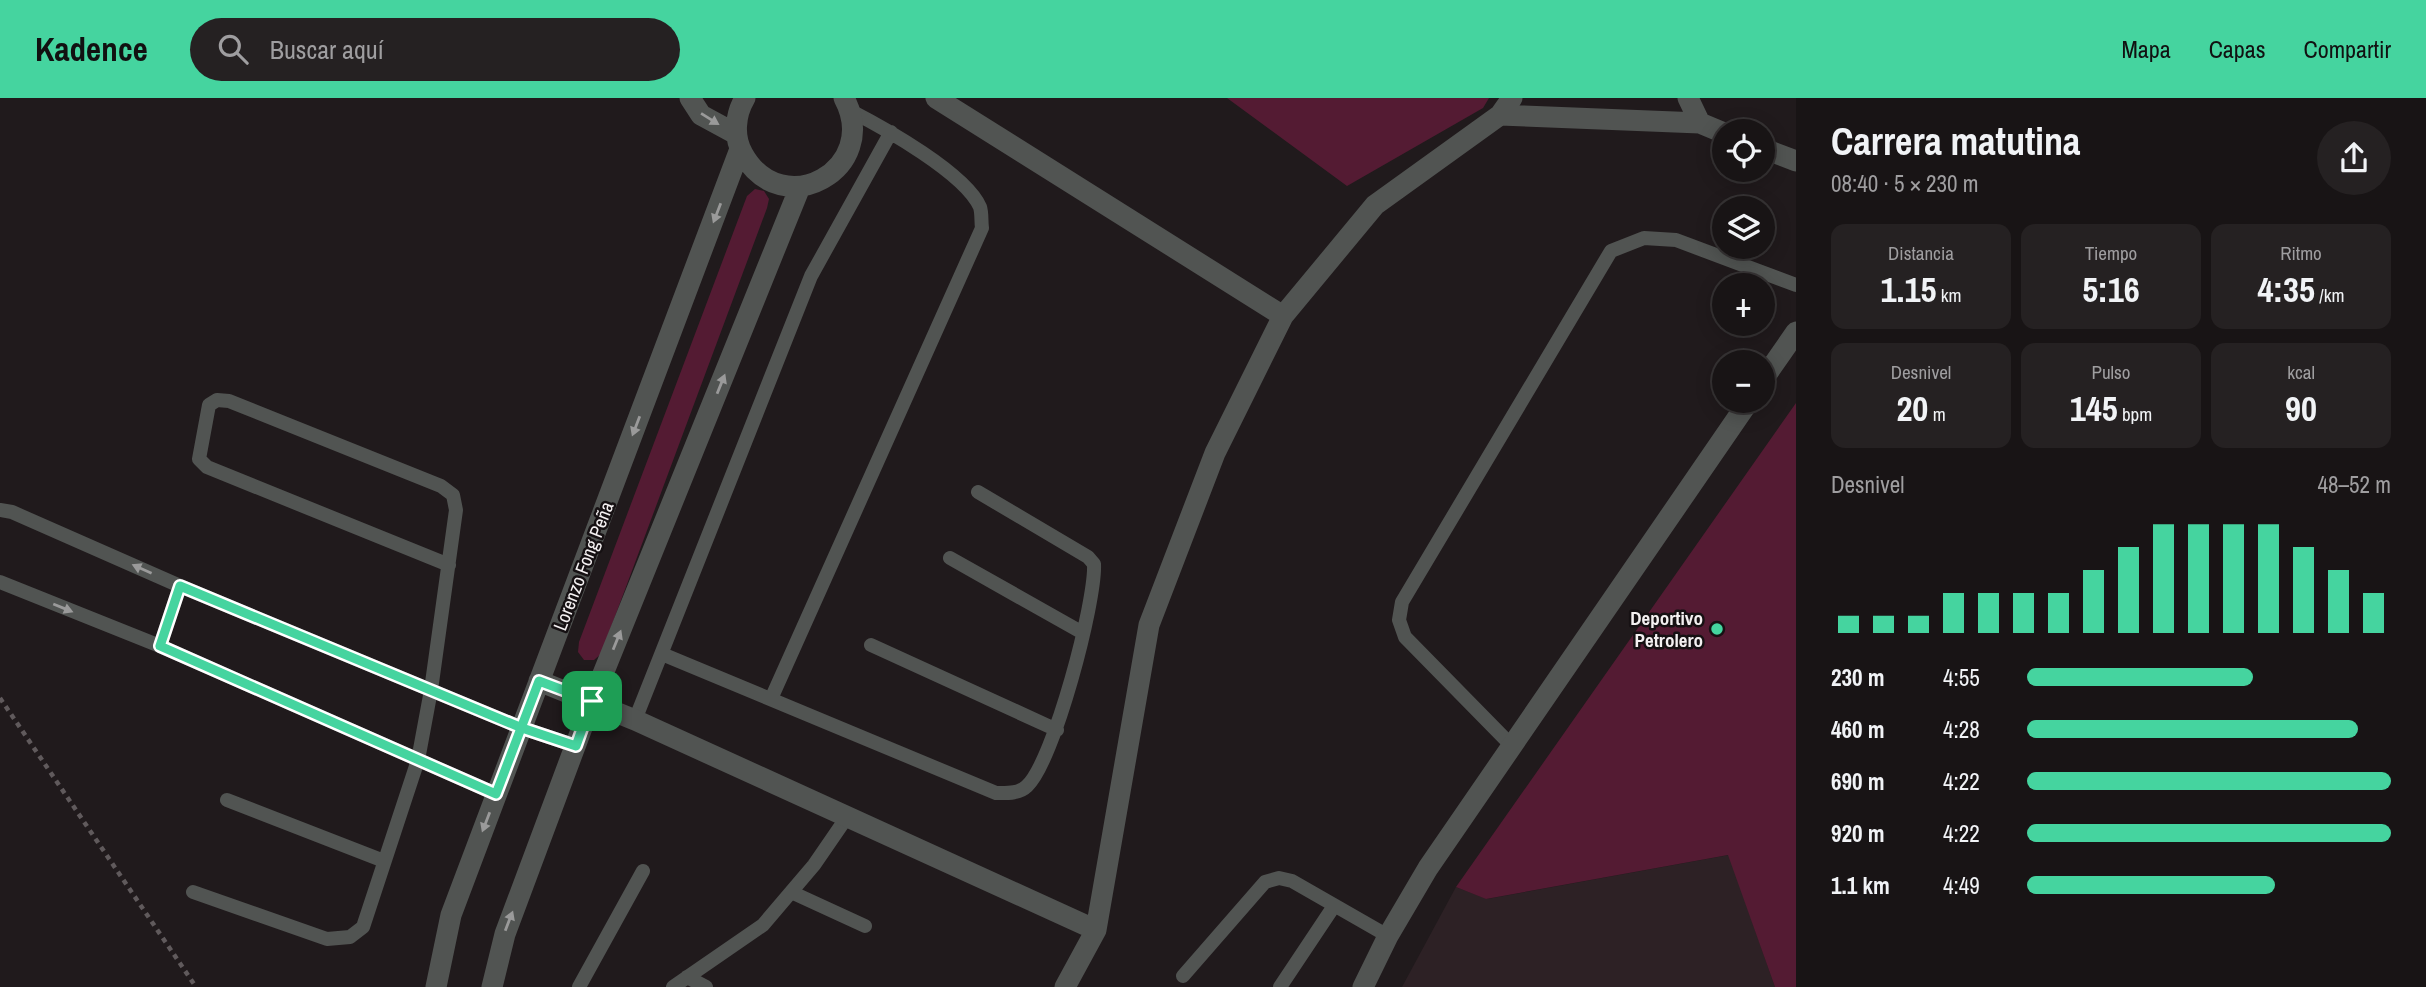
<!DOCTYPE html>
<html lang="es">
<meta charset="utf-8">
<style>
body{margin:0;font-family:"Archivo Narrow",sans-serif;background:#252122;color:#f1f3f6;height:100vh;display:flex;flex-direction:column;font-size:26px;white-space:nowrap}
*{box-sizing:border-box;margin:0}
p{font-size:23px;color:#9f9ea0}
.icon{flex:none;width:38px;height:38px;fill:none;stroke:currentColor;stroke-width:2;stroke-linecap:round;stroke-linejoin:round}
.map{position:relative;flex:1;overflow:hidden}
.drawer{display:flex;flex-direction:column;background:#181415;width:630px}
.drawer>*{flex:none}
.fabs{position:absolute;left:1712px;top:21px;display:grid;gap:14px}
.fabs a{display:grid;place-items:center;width:63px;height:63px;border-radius:50%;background:#181415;box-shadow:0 4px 18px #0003,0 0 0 2px #363334;font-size:35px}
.pin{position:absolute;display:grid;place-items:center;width:60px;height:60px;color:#fff;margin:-30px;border-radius:14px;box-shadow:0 4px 10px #0006}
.round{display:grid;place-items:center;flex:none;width:74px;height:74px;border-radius:37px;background:#252122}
.headline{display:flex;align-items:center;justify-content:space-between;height:119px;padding:0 35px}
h1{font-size:38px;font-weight:800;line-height:52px}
.stats{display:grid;grid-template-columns:repeat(3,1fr);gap:10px;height:119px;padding:7px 35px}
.stats div{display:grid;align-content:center;border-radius:14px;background:#252122;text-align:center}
.stats b{font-size:35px;font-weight:800}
.stats small{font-size:19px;font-weight:400}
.stats p{font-size:19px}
.chart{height:196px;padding:14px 35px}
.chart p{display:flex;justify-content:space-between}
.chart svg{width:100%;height:126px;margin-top:7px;stroke:#45d49f;stroke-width:6}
ul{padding:0 35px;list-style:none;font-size:23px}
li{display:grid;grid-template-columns:112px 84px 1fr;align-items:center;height:52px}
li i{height:18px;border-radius:9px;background:#45d49f}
header{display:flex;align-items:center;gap:42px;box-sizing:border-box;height:98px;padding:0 35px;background:#45d49f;color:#111}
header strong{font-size:33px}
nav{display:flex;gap:38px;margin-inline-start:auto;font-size:24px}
.search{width:490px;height:63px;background:#252122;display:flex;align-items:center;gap:18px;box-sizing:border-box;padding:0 24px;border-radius:38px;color:#9f9ea0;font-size:26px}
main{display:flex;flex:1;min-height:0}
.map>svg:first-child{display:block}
.built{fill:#2d2125}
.green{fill:#541b33}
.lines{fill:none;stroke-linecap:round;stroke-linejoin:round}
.path{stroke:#605a5c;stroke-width:4.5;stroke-dasharray:5 5;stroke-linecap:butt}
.service{stroke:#515452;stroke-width:14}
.minor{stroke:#515452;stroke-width:21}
.oneway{fill:#9a9a9a}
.route-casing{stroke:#fff;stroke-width:14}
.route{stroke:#45d49f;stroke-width:9}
.poi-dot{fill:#45d49f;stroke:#161113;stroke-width:2.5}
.labels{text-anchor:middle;stroke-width:5;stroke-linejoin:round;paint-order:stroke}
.street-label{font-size:19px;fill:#f4f0f1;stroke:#161113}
.poi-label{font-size:19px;font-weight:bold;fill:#f4f0f1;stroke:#161113;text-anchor:end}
</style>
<header>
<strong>Kadence</strong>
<div class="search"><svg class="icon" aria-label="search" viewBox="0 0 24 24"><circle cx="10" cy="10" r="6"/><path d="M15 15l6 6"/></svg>Buscar aquí</div>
<nav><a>Mapa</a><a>Capas</a><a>Compartir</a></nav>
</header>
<main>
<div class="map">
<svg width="1796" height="889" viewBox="0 0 1796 889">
<rect width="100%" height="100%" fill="#201a1c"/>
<!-- built -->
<path class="built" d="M1729,757L1775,889H1402L1456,789L1487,801Z"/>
<!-- green -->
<path class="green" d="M1227,0H1489L1483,10L1347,88Z
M755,91L764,93L769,101L767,110L601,556L594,562H584L578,554L579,544L747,98Z
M1796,305V889H1775L1728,757L1486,801L1456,789Z"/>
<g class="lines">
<!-- path -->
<path class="path" d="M0,600L196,889"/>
<!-- service -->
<path class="service" d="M0,412L12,414L180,488L522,630L576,648
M950,460L1083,535
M0,484L160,548L496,696
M871,547L1057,632
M160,548L180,488
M662,556L996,695C1006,695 1019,696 1027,688C1054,663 1096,503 1094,466L1088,459L978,394
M771,601L982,130C981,123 982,115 980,109C965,75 884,30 851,13
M635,622L811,178L891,34
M1511,647L1405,539L1399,522L1402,504L1611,153L1644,140L1676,142L1796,187
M227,702L384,763
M193,794L327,841L350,839L363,829L418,662L431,592L456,412L453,397L441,388L229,303L217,302L209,307L199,361L207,369L449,467
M791,794L865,828
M1183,878L1265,784L1279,780L1292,783L1388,838
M687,879L706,889
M579,889L643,773
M673,889L763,827L814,767L847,719
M1280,889L1334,808"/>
<!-- minor -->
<path class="minor" d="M690,0L701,17L736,36
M745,0C735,17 733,39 743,56C782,126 882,71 844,0
M936,0L1283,218
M1688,0L1700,25
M1500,17L1700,25L1724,35
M1762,50L1796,63
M1762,283L1796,234
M539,583L635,622L1096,832
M436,889L451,817L740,51
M492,889L505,836L592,603L800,89
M1065,889L1096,832L1149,527L1215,355L1283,218L1375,107L1500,17L1512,0
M1363,889L1388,838L1428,770L1749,303"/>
</g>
<!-- one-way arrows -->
<defs><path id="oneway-solid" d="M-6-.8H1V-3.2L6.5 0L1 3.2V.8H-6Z" transform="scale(1.75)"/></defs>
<g class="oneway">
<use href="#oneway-solid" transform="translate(710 21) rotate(32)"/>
<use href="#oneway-solid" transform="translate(717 115) rotate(111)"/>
<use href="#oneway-solid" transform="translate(721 286) rotate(-68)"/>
<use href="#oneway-solid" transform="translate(636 328) rotate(111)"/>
<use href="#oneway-solid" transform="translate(142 471) rotate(-156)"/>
<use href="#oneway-solid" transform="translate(63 510) rotate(22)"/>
<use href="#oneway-solid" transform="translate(617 542) rotate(-68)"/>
<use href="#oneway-solid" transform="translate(486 724) rotate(111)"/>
<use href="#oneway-solid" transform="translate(509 823) rotate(-69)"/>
</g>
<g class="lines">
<defs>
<path id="route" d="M592,603L576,648L522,630L180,488L160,548L496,696L539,583L592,603"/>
</defs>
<!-- route casing -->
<use href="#route" class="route-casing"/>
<!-- route -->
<use href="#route" class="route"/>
</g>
<!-- markers -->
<circle class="poi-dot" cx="1717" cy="531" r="7"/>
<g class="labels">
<!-- street labels -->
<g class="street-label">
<text transform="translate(583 468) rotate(-69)" y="7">Lorenzo Fong Peña</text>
</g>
<!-- poi labels -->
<g class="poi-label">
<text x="1703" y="527">Deportivo<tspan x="1703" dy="22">Petrolero</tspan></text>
</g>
</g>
</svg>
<div class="fabs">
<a><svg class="icon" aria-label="locate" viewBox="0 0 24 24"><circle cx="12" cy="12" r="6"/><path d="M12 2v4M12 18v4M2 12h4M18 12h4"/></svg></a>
<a><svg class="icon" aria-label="layers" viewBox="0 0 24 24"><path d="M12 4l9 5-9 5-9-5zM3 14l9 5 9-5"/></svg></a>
<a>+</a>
<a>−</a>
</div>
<div class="pin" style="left:592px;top:603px;background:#1e9e55"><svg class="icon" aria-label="arrive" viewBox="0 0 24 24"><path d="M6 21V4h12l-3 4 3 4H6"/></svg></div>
</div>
<section class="drawer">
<div class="headline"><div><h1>Carrera matutina</h1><p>08:40 · 5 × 230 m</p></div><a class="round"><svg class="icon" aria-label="share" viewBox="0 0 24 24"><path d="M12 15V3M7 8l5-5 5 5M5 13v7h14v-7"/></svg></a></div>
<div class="stats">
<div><p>Distancia</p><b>1.15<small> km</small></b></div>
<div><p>Tiempo</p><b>5:16</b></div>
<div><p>Ritmo</p><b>4:35<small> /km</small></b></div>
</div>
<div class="stats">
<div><p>Desnivel</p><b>20<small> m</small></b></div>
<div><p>Pulso</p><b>145<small> bpm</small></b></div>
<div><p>kcal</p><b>90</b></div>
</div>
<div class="chart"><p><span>Desnivel</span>48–52 m</p>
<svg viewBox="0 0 160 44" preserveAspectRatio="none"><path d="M5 44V38M15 44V38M25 44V38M35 44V30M45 44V30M55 44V30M65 44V30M75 44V22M85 44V14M95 44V6M105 44V6M115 44V6M125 44V6M135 44V14M145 44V22M155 44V30"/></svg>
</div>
<ul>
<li><b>230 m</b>4:55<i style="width:62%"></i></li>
<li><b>460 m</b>4:28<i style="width:91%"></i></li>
<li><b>690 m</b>4:22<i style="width:100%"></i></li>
<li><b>920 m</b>4:22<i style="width:100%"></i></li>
<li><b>1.1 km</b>4:49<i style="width:68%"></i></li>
</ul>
</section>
</main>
